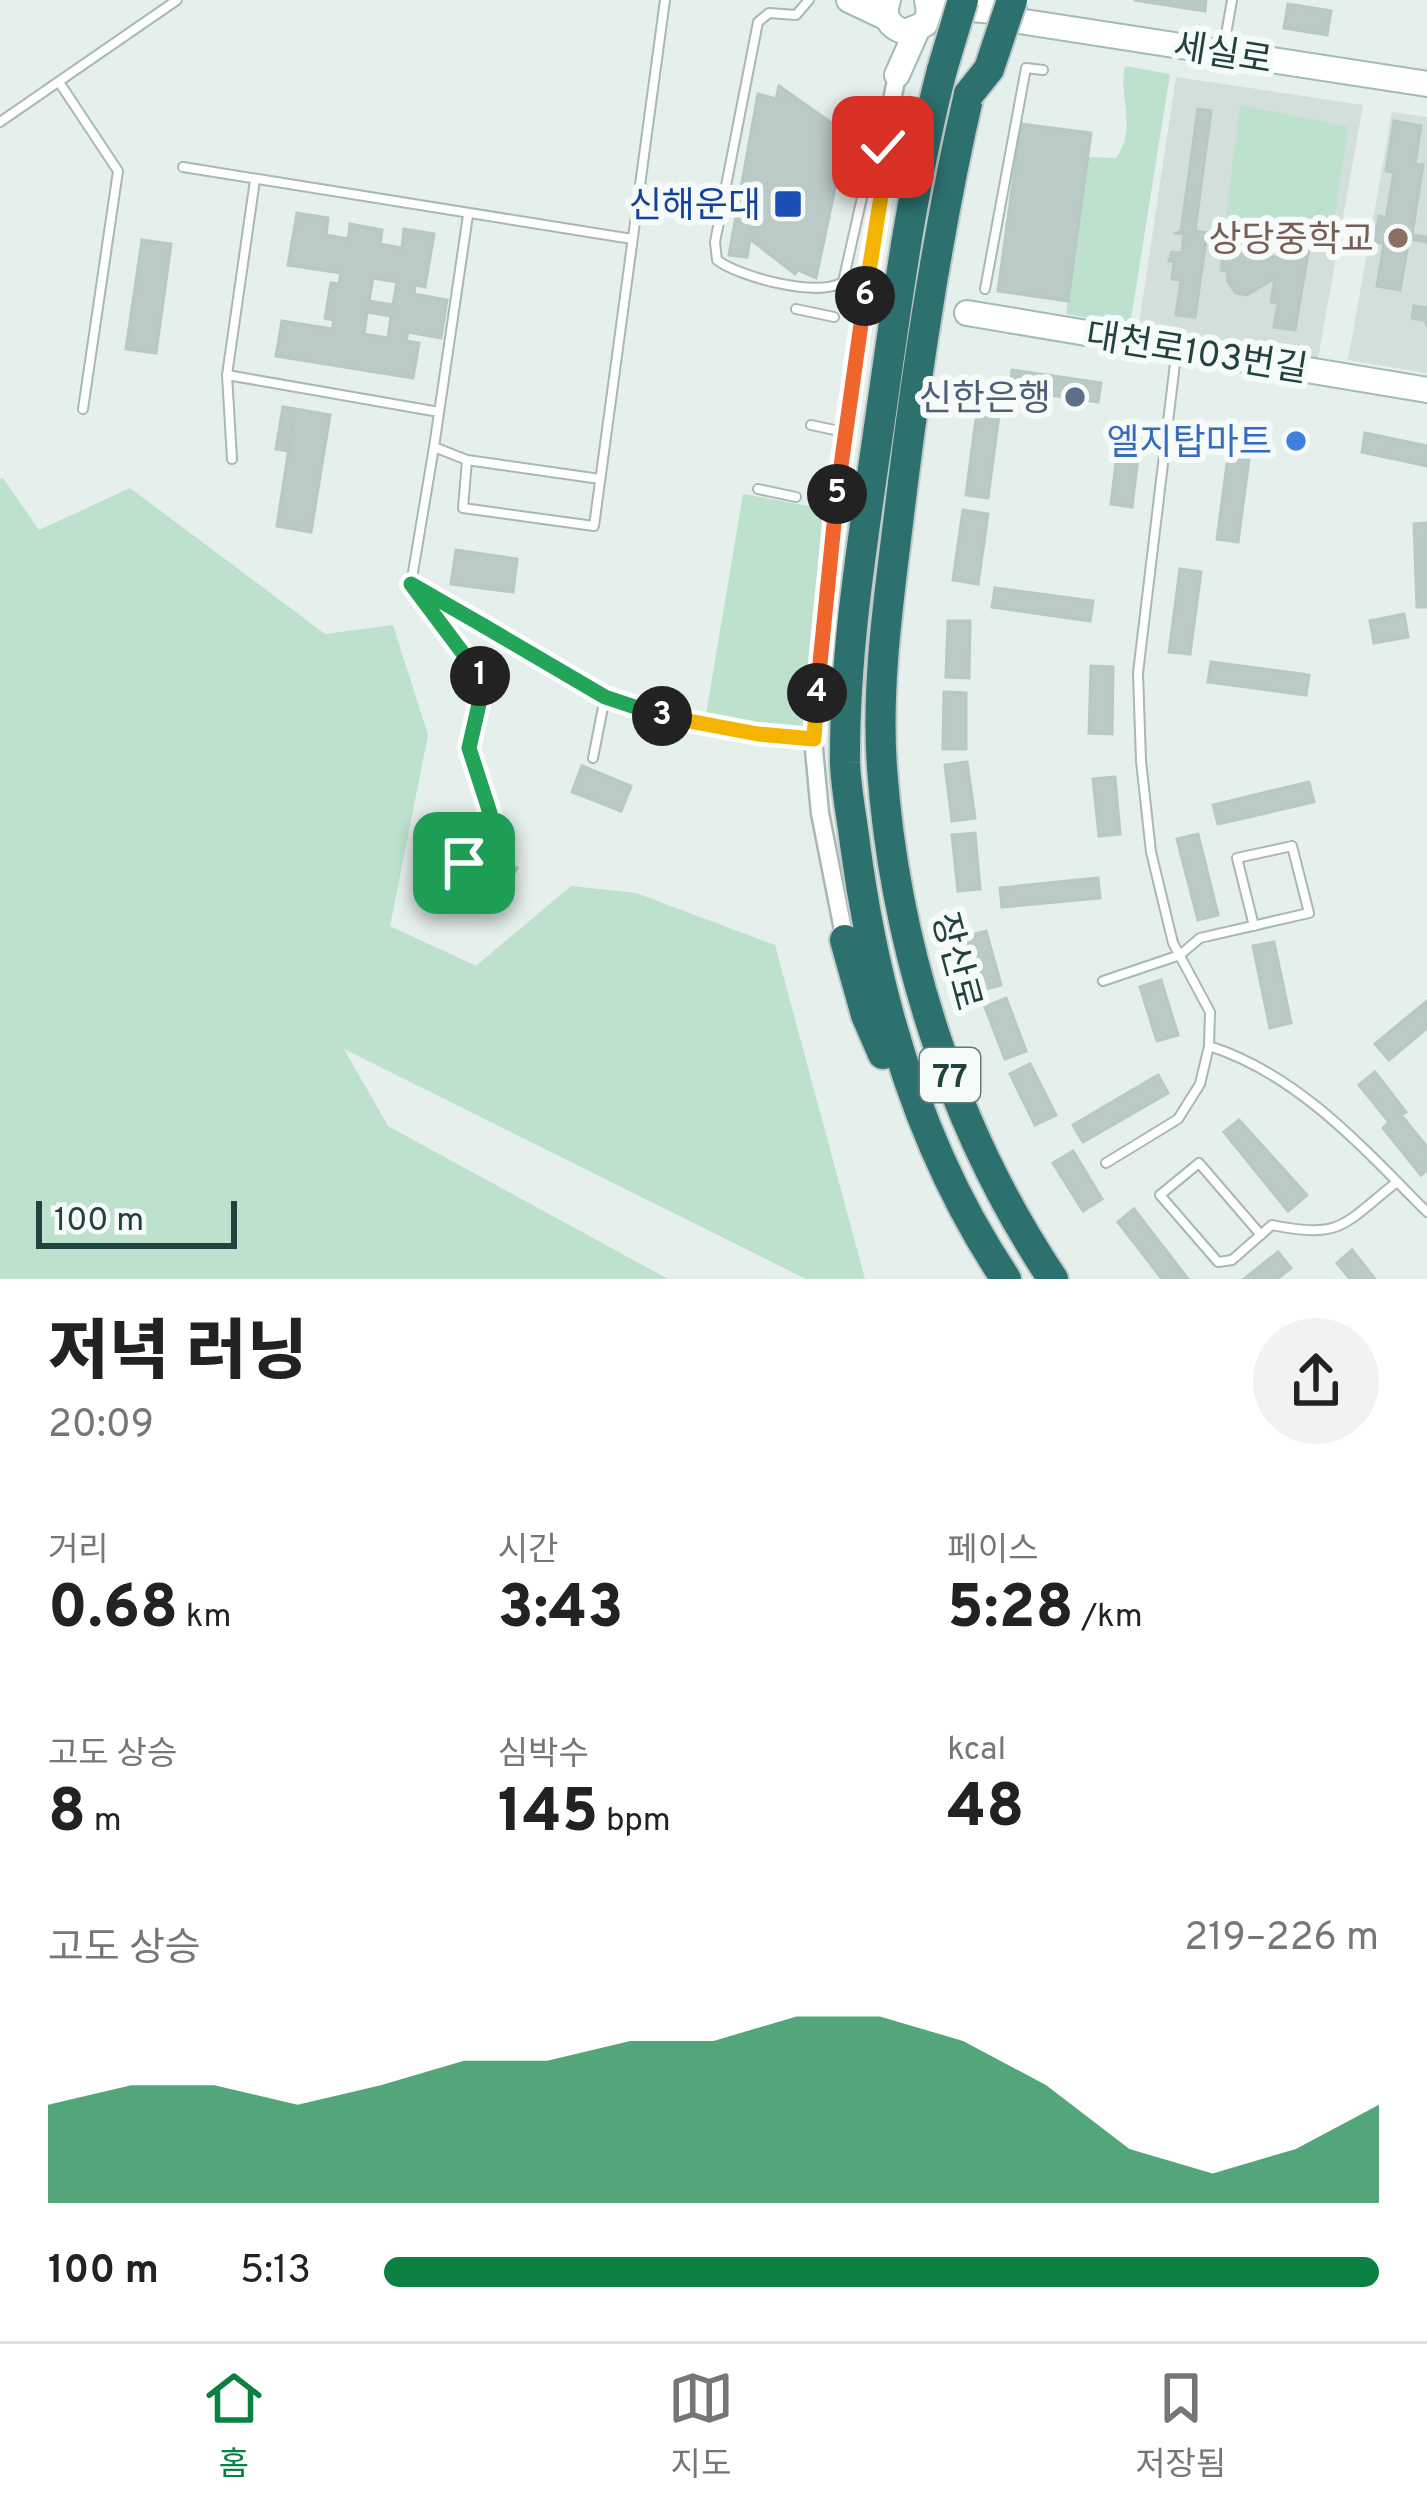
<!DOCTYPE html>
<html lang="ko">
<meta charset="utf-8">
<style>
body{margin:0;font-family:Overpass,"Noto Sans KR",sans-serif;background:#f2f2f2;color:#222;height:100vh;display:flex;flex-direction:column;font-size:45px;white-space:nowrap}
*{box-sizing:border-box;margin:0}
p{font-size:39px;color:#767676}
.icon{flex:none;width:66px;height:66px;fill:none;stroke:currentColor;stroke-width:2;stroke-linecap:round;stroke-linejoin:round}
.map{position:relative;height:1279px;overflow:hidden}
.sheet{display:flex;flex-direction:column;background:#fff;flex:1}
.sheet>*{flex:none}
.scale{position:absolute;left:36px;bottom:30px;width:201px;box-sizing:border-box;padding-left:12px;border:6px solid #22423f;border-top:0;font-size:33px;line-height:42px;white-space:nowrap;color:#22423f;-webkit-text-stroke:9px #f6fbf9;paint-order:stroke}
.pin{position:absolute;display:grid;place-items:center;width:102px;height:102px;color:#fff;margin:-51px;border-radius:24px;box-shadow:0 6px 18px #0006}
.km{position:absolute;width:60px;height:60px;margin:-30px;border-radius:50%;background:#222;color:#fff;font-size:33px;line-height:60px;text-align:center}
.round{display:grid;place-items:center;flex:none;width:126px;height:126px;border-radius:63px;background:#f2f2f2}
.overview{display:flex;align-items:center;justify-content:space-between;height:204px;padding:0 48px}
h1{font-size:66px;font-weight:800;line-height:90px}
.metrics{display:grid;grid-template-columns:repeat(3,1fr);gap:18px;height:204px;padding:12px 48px}
.metrics div{display:grid;align-content:center}
.metrics b{font-size:60px;font-weight:800}
.metrics small{font-size:33px;font-weight:400}
.metrics p{font-size:33px}
.chart{height:336px;padding:24px 48px}
.chart p{display:flex;justify-content:space-between}
.chart svg{width:100%;height:216px;margin-top:12px;fill:#0b8043;opacity:.7}
ul{padding:0 48px;list-style:none;font-size:39px}
li{display:grid;grid-template-columns:192px 144px 1fr;align-items:center;height:90px}
li i{height:30px;border-radius:15px;background:#0b8043}
.tab-bar{display:flex;justify-content:space-around;align-items:center;height:168px;border-top:3px solid #e0e0e0;background:#fff;font-size:33px;color:#767676}
.tab-bar a{display:grid;justify-items:center;gap:6px}
.tab-bar .on{color:#0b8043}
.map>svg:first-child{display:block}
.built{fill:#d3dfdb}
.green{fill:#bde1cd}
.building{fill:#bacac6;stroke:#b7c9c5;stroke-width:3;fill-rule:evenodd}
.lines{fill:none;stroke-linecap:round;stroke-linejoin:round}
.lane-casing{stroke:#a7b8b5;stroke-width:12}
.street-casing{stroke:#a7b8b5;stroke-width:21}
.secondary-casing{stroke:#a2bbb7;stroke-width:28}
.highway-casing{stroke:#c1cac9;stroke-width:34}
.lane{stroke:#fff;stroke-width:8}
.street{stroke:#fff;stroke-width:16}
.secondary{stroke:#fff;stroke-width:24}
.highway{stroke:#2c716e;stroke-width:30}
.highway-bridge-casing{stroke:#c1cac9;stroke-width:34;stroke-linecap:butt}
.highway-bridge{stroke:#2c716e;stroke-width:30}
.split-1-casing{stroke:#fff;stroke-width:24}
.split-2-casing{stroke:#fff;stroke-width:24}
.split-3-casing{stroke:#fff;stroke-width:24}
.split-4-casing{stroke:#fff;stroke-width:24}
.split-5-casing{stroke:#fff;stroke-width:24}
.split-6-casing{stroke:#fff;stroke-width:24}
.split-7-casing{stroke:#fff;stroke-width:24}
.split-1{stroke:#22a559;stroke-width:15}
.split-2{stroke:#22a559;stroke-width:15}
.split-3{stroke:#22a559;stroke-width:15}
.split-4{stroke:#f5b400;stroke-width:15}
.split-5{stroke:#f0652b;stroke-width:15}
.split-6{stroke:#f0652b;stroke-width:15}
.split-7{stroke:#f5b400;stroke-width:15}
.transit-dot{fill:#1a4fb4;stroke:#f6fbf9;stroke-width:4.5}
.education-dot{fill:#8d6e63;stroke:#f6fbf9;stroke-width:4.5}
.service-dot{fill:#5c6f8a;stroke:#f6fbf9;stroke-width:4.5}
.shop-dot{fill:#3f7fe0;stroke:#f6fbf9;stroke-width:4.5}
.labels{text-anchor:middle;stroke-width:12;stroke-linejoin:round;paint-order:stroke}
.shield{fill:#f6fbf9;stroke:#627a77;stroke-width:3}
.shield-label{font-size:33px;font-weight:bold;fill:#22423f}
.street-label{font-size:36px;fill:#22423f;stroke:#f6fbf9}
.transit-label{font-size:36px;fill:#164399;stroke:#f6fbf9;text-anchor:end}
.education-label{font-size:36px;fill:#785e54;stroke:#f6fbf9;text-anchor:end}
.service-label{font-size:36px;fill:#4e5e75;stroke:#f6fbf9;text-anchor:end}
.shop-label{font-size:36px;fill:#366cbe;stroke:#f6fbf9;text-anchor:end}
</style>
<div class="map">
<svg width="1427" height="1279" viewBox="0 0 1427 1279">
<rect width="100%" height="100%" fill="#e5efec"/>
<!-- built -->
<path class="built" d="M1176,77L1363,105L1318,359L1139,324Z
M1392,112L1427,117V373L1348,360Z"/>
<!-- green -->
<path class="green" d="M1125,66L1170,74L1130,325L1066,314L1087,157L1116,158C1138,127 1118,99 1125,66Z
M1240,105L1348,127L1331,242L1225,224Z
M3,478L39,530L130,488L325,634L393,625L428,735L390,926L476,966L571,886L636,893L775,945L865,1279H806L344,1049L388,1126L668,1279H0V479Z
M743,494L820,508L822,524L804,730L754,729L705,720Z"/>
<!-- building -->
<path class="building" d="M1134,0H1206L1205,11Z
M1288,4L1331,11L1327,35L1284,28Z
M779,86L833,124L849,122L816,278L798,270L795,274L750,239L747,257L729,255L758,94L776,99Z
M1198,109L1211,111L1195,231L1207,233L1195,317L1176,315L1181,280L1172,279L1174,262L1169,261L1172,252L1182,253L1184,234L1177,233L1181,231Z
M1394,121L1421,126L1415,164L1423,165L1412,235L1427,237V242L1409,239L1400,290L1377,286L1384,243L1374,242L1379,216L1386,218L1394,172L1386,171Z
M1021,124L1091,133L1068,301L998,291Z
M297,213L328,218L326,235L348,239L350,224L382,230L380,244L402,248L404,229L434,234L425,287L415,285L414,294L447,300L441,338L408,332L406,341L419,343L413,378L276,356L282,321L332,329L334,320L325,318L331,283L339,284L341,273L288,265ZM373,278L397,282L393,305L369,301ZM367,312L391,316L388,338L364,334Z
M142,240L171,244L156,353L126,349Z
M1289,244L1309,247L1295,330L1274,327L1278,303L1271,302L1275,278L1247,295L1236,293L1228,282L1227,271L1221,270L1224,249L1287,259Z
M1414,306L1427,308V325L1424,320L1412,318Z
M1012,370L1101,383L1098,402L1010,389Z
M980,389L1002,392L988,498L966,495Z
M283,407L295,409L289,451L276,449Z
M295,409L330,415L311,532L277,526Z
M1121,422L1142,424L1132,507L1111,504Z
M1365,433L1427,446V466L1362,452Z
M1228,457L1249,459L1238,542L1217,539Z
M963,510L988,514L978,584L953,580Z
M1427,523V607H1417L1414,524Z
M456,550L517,559L513,592L451,584Z
M1180,569L1201,572L1190,654L1169,652Z
M995,588L1093,601L1090,621L992,607Z
M1404,614L1408,637L1374,643L1370,621Z
M948,621H970L969,678L946,677Z
M1211,662L1309,675L1306,695L1208,682Z
M1091,666L1113,667L1112,734L1089,733Z
M944,692L966,693V749H943Z
M967,762L975,818L952,821L945,765Z
M582,766L631,786L621,811L572,792Z
M1115,777L1120,834L1099,836L1093,779Z
M1309,782L1314,802L1218,824L1213,805Z
M975,833L980,889L958,891L952,835Z
M1198,834L1218,915L1198,920L1177,839Z
M504,861L517,868L510,880L498,873Z
M462,867L493,885L478,911L447,893Z
M1098,878L1100,898L1002,907L1000,888Z
M986,931L1001,985L979,991L964,937Z
M1274,942L1291,1023L1270,1028L1253,946Z
M1161,980L1178,1035L1157,1041L1140,987Z
M1006,998L1026,1051L1005,1059L985,1007Z
M1427,1001V1028L1389,1060L1375,1044Z
M1030,1064L1056,1115L1035,1125L1010,1074Z
M1375,1072L1406,1112L1401,1115L1427,1147V1170L1421,1175L1383,1128L1389,1122L1359,1085Z
M1158,1075L1168,1093L1083,1142L1073,1125Z
M1239,1120L1307,1195L1288,1211L1224,1132Z
M1073,1151L1102,1199L1083,1211L1053,1163Z
M1134,1209L1188,1279H1162L1118,1222Z
M1352,1250L1375,1279H1350L1337,1263Z
M1278,1252L1291,1268L1277,1279H1244Z"/>
<g class="lines">
<defs>
<path id="lane" d="M809,0L796,15L769,13L758,22L715,242L717,260C739,277 818,298 843,282L867,175L879,154
M1224,46L1232,0
M59,82L118,171L83,409
M0,122L177,0
M183,167L632,239
M255,180L227,375L439,412
M985,289L1026,68L1043,70
M796,309L834,317
M227,375L232,459
M811,425L844,432
M434,447L468,215
M467,460L600,479
M758,489L796,497
M414,587L484,682L469,748L491,813L464,863
M605,697L711,727L812,739
M593,758L605,697L411,584L434,447L467,460L463,508L594,526L665,0
M1103,981L1180,955L1200,938L1309,913L1292,846L1237,858L1254,926
M1209,1046C1298,1074 1363,1148 1427,1212
M1106,1163L1178,1119L1200,1084L1209,1046L1210,1012L1173,943L1151,852L1141,761L1138,673L1176,355
M1261,1235L1199,1163L1160,1195L1218,1262L1232,1260L1272,1225C1343,1240 1344,1223 1397,1182"/>
<path id="street" d="M845,940L820,813L813,739L832,533L886,165L883,147L897,75"/>
<path id="secondary" d="M849,0L887,18
M888,0C882,16 889,27 905,32L925,24L929,12L927,0
M929,5L1015,13L1019,21L1427,84
M897,75L917,30
M967,313L1427,390"/>
<path id="highway" d="M942,70C912,185 897,302 880,420C864,534 844,648 845,763C846,790 852,818 855,844C875,996 920,1151 1006,1279
M969,94C937,232 916,374 899,515C889,598 876,684 882,768C895,948 953,1130 1053,1279
M845,940L866,1015L883,1054"/>
</defs>
<!-- lane casing -->
<use href="#lane" class="lane-casing"/>
<!-- street casing -->
<use href="#street" class="street-casing"/>
<!-- secondary casing -->
<use href="#secondary" class="secondary-casing"/>
<!-- highway casing -->
<use href="#highway" class="highway-casing"/>
<!-- lane -->
<use href="#lane" class="lane"/>
<!-- street -->
<use href="#street" class="street"/>
<!-- secondary -->
<use href="#secondary" class="secondary"/>
<!-- highway -->
<use href="#highway" class="highway"/>
<defs>
<path id="highway-bridge" d="M942,70L963,0
M969,94L989,69L1012,0"/>
</defs>
<!-- highway-bridge casing -->
<use href="#highway-bridge" class="highway-bridge-casing"/>
<!-- highway-bridge -->
<use href="#highway-bridge" class="highway-bridge"/>
</g>
<g class="lines">
<defs>
<path id="split-1" d="M464,863L490,813L469,748L484,682L480,676"/>
<path id="split-2" d="M480,676L411,584L484,626"/>
<path id="split-3" d="M484,626L605,697L662,716"/>
<path id="split-4" d="M662,716L758,734L814,739L817,693"/>
<path id="split-5" d="M817,693L837,494"/>
<path id="split-6" d="M837,494L865,296"/>
<path id="split-7" d="M865,296L886,165L883,147"/>
</defs>
<!-- split-1 casing -->
<use href="#split-1" class="split-1-casing"/>
<!-- split-2 casing -->
<use href="#split-2" class="split-2-casing"/>
<!-- split-3 casing -->
<use href="#split-3" class="split-3-casing"/>
<!-- split-4 casing -->
<use href="#split-4" class="split-4-casing"/>
<!-- split-5 casing -->
<use href="#split-5" class="split-5-casing"/>
<!-- split-6 casing -->
<use href="#split-6" class="split-6-casing"/>
<!-- split-7 casing -->
<use href="#split-7" class="split-7-casing"/>
<!-- split-1 -->
<use href="#split-1" class="split-1"/>
<!-- split-2 -->
<use href="#split-2" class="split-2"/>
<!-- split-3 -->
<use href="#split-3" class="split-3"/>
<!-- split-4 -->
<use href="#split-4" class="split-4"/>
<!-- split-5 -->
<use href="#split-5" class="split-5"/>
<!-- split-6 -->
<use href="#split-6" class="split-6"/>
<!-- split-7 -->
<use href="#split-7" class="split-7"/>
</g>
<!-- markers -->
<rect class="transit-dot" x="773" y="189" width="30" height="30" rx="6"/>
<circle class="education-dot" cx="1398" cy="238" r="12"/>
<circle class="service-dot" cx="1075" cy="397" r="12"/>
<circle class="shop-dot" cx="1296" cy="441" r="12"/>
<g class="labels">
<!-- shield labels -->
<rect class="shield" x="920" y="1048" width="60" height="54" rx="9"/>
<g class="shield-label">
<text x="950" y="1087">77</text>
</g>
<!-- street labels -->
<g class="street-label">
<text transform="translate(1223 52) rotate(9)" y="13">세실로</text>
<text transform="translate(1197 351) rotate(9)" y="13">대천로103번길</text>
<text transform="translate(958 961) rotate(75)" y="13">장산로</text>
</g>
<!-- transit labels -->
<g class="transit-label">
<text x="761" y="217">신해운대</text>
</g>
<!-- education labels -->
<g class="education-label">
<text x="1374" y="251">상당중학교</text>
</g>
<!-- service labels -->
<g class="service-label">
<text x="1051" y="410">신한은행</text>
</g>
<!-- shop labels -->
<g class="shop-label">
<text x="1272" y="454">엘지탑마트</text>
</g>
</g>
</svg>
<div class="scale">100 m</div>
<div class="pin" style="left:464px;top:863px;background:#1e9e55"><svg class="icon" aria-label="arrive" viewBox="0 0 24 24"><path d="M6 21V4h12l-3 4 3 4H6"/></svg></div>
<div class="pin" style="left:883px;top:147px;background:#d93025"><svg class="icon" aria-label="check" viewBox="0 0 24 24"><path d="M5 12l5 5 9-10"/></svg></div>
<b class="km" style="left:480px;top:676px">1</b>
<b class="km" style="left:662px;top:716px">3</b>
<b class="km" style="left:817px;top:693px">4</b>
<b class="km" style="left:837px;top:494px">5</b>
<b class="km" style="left:865px;top:296px">6</b>
</div>
<section class="sheet">
<div class="overview"><div><h1>저녁 러닝</h1><p>20:09</p></div><a class="round"><svg class="icon" aria-label="share" viewBox="0 0 24 24"><path d="M12 15V3M7 8l5-5 5 5M5 13v7h14v-7"/></svg></a></div>
<div class="metrics">
<div><p>거리</p><b>0.68<small> km</small></b></div>
<div><p>시간</p><b>3:43</b></div>
<div><p>페이스</p><b>5:28<small> /km</small></b></div>
</div>
<div class="metrics">
<div><p>고도 상승</p><b>8<small> m</small></b></div>
<div><p>심박수</p><b>145<small> bpm</small></b></div>
<div><p>kcal</p><b>48</b></div>
</div>
<div class="chart"><p><span>고도 상승</span>219–226 m</p>
<svg viewBox="0 0 160 44" preserveAspectRatio="none"><path d="M0 44V24L10 20L20 20L30 24L40 20L50 15L60 15L70 11L80 11L90 6L100 6L110 11L120 20L130 33L140 38L150 33L160 24V44z"/></svg>
</div>
<ul>
<li><b>100 m</b>5:13<i style="width:100%"></i></li>
</ul>
</section>
<nav class="tab-bar">
<a class="on"><svg class="icon" aria-label="home" viewBox="0 0 24 24"><path d="M3 11l9-7 9 7M6 9v11h12V9"/></svg>홈</a>
<a><svg class="icon" aria-label="map" viewBox="0 0 24 24"><path d="M3 6l6-2 6 2 6-2v14l-6 2-6-2-6 2zM9 4v14M15 6v14"/></svg>지도</a>
<a><svg class="icon" aria-label="saved" viewBox="0 0 24 24"><path d="M7 4h10v16l-5-4-5 4z"/></svg>저장됨</a>
</nav>
